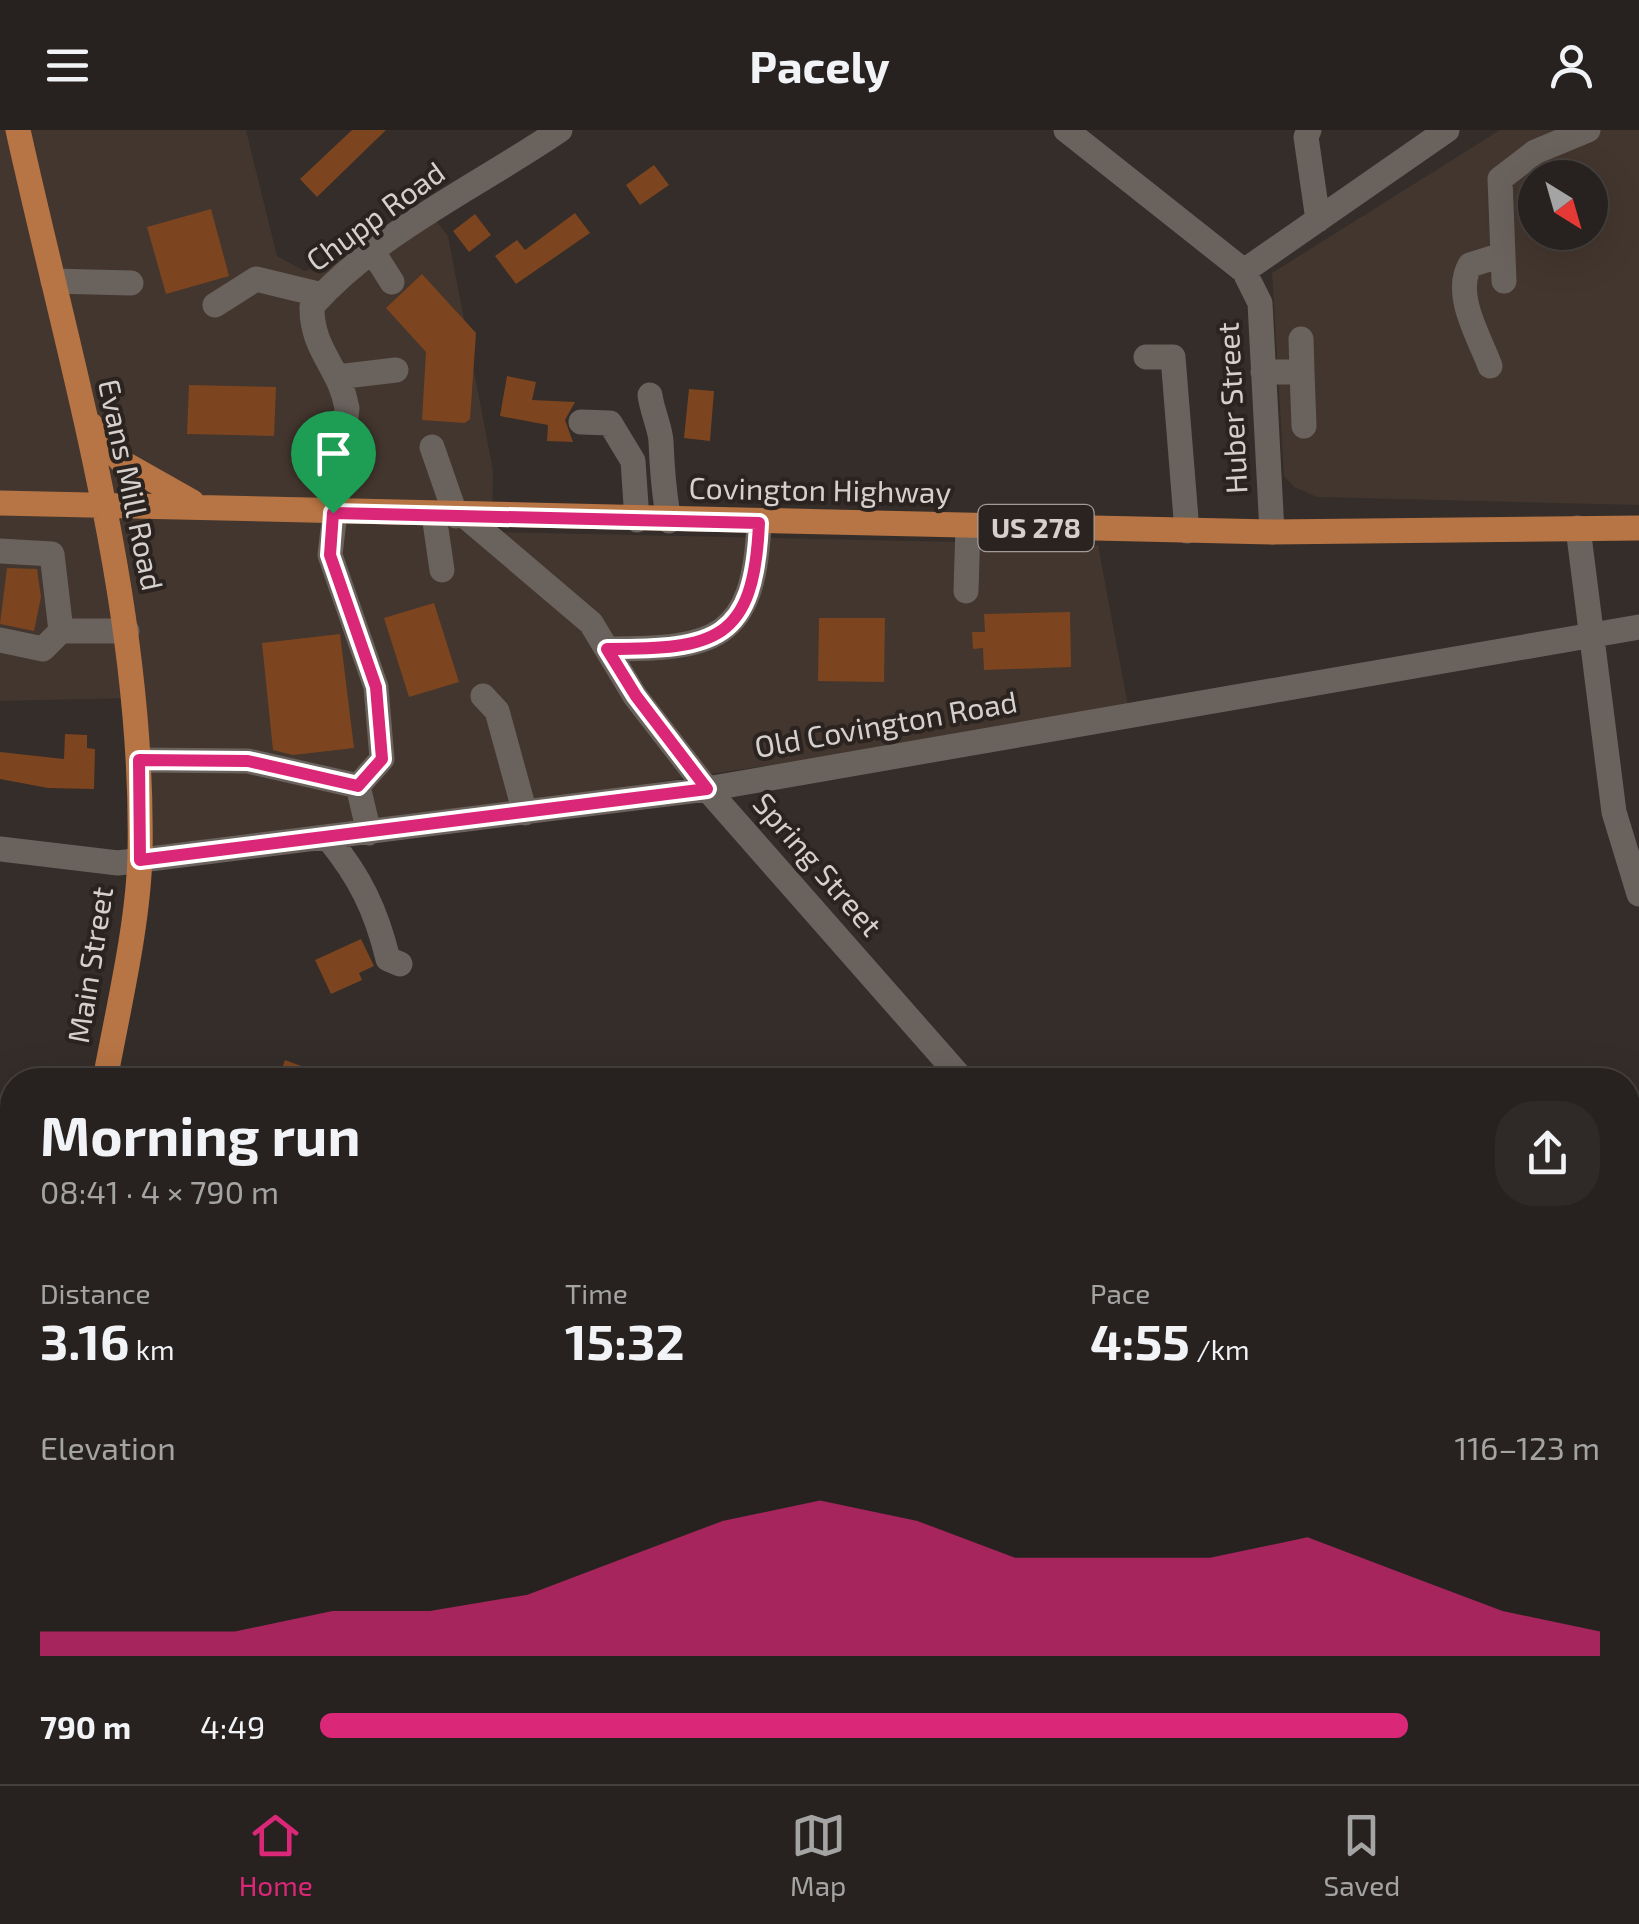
<!DOCTYPE html>
<meta charset="utf-8">
<style>
body{margin:0;font-family:"Exo 2",sans-serif;background:#2f2a28;color:#f1f3f6;height:100vh;display:flex;flex-direction:column;font-size:38px;white-space:nowrap}
*{box-sizing:border-box;margin:0}
p{font-size:32px;color:#a4a4a4}
.icon{flex:none;width:55px;height:55px;fill:none;stroke:currentColor;stroke-width:2;stroke-linecap:round;stroke-linejoin:round}
.map{position:relative;flex:1;overflow:hidden}
.details{position:absolute;left:0px;top:938px;width:1640px;height:718px;display:flex;flex-direction:column;background:#27221f;border-radius:40px 40px 0 0;box-shadow:0 10px 40px #0002,0 0 0 2px #433f3d}
.details>*{flex:none}
.needle{width:65px;rotate:143deg}
.buttons{position:absolute;left:1518px;top:30px;display:grid;gap:20px}
.buttons a{display:grid;place-items:center;width:90px;height:90px;border-radius:50%;background:#27221f;box-shadow:0 10px 40px #0002,0 0 0 2px #433f3d;font-size:50px}
.pin{position:absolute;display:grid;place-items:center;width:85px;height:85px;color:#fff;margin:-102px -42px;border-radius:50% 50% 50% 0;rotate:-45deg;box-shadow:0 0 10px #0007}
.pin .icon{rotate:45deg}
.round{display:grid;place-items:center;flex:none;width:105px;height:105px;border-radius:40px;background:#2f2a28}
.overview{display:flex;align-items:center;justify-content:space-between;height:170px;padding:0 40px}
h1{font-size:55px;font-weight:700;line-height:75px}
.stats{display:grid;grid-template-columns:repeat(3,1fr);gap:15px;height:170px;padding:10px 40px}
.stats div{display:grid;align-content:center}
.stats b{font-size:50px;font-weight:700}
.stats small{font-size:28px;font-weight:400}
.stats p{font-size:28px}
.chart{height:280px;padding:20px 40px}
.chart p{display:flex;justify-content:space-between}
.chart svg{width:100%;height:180px;margin-top:10px;fill:#db2777;opacity:.7}
ul{padding:0 40px;list-style:none;font-size:32px}
li{display:grid;grid-template-columns:160px 120px 1fr;align-items:center;height:75px}
li i{height:25px;border-radius:12px;background:#db2777}
header{display:flex;justify-content:space-between;align-items:center;height:130px;padding:0 40px;background:#27221f;font-size:45px;font-weight:700}
.menu{display:flex;justify-content:space-around;align-items:center;height:140px;border-top:2px solid #433f3d;background:#27221f;font-size:28px;color:#a4a4a4}
.menu a{display:grid;justify-items:center;gap:5px}
.menu .on{color:#db2777}
.map>svg:first-child{display:block}
.built{fill:#43362e;fill-rule:evenodd}
.green{fill:#44466a}
.building{fill:#7c451f}
.lines{fill:none;stroke-linecap:round;stroke-linejoin:round}
.minor{stroke:#6a625d;stroke-width:25}
.major{stroke:#b77444;stroke-width:25}
.route-casing{stroke:#fff;stroke-width:20}
.route{stroke:#db2777;stroke-width:12}
.labels{text-anchor:middle;stroke-width:8;stroke-linejoin:round;paint-order:stroke}
.shield{fill:#2a231f;stroke:#a29c99;stroke-width:2.5}
.shield-label{font-size:28px;font-weight:bold;fill:#d5d0cd}
.street-label{font-size:30px;fill:#d5d0cd;stroke:#2a231f}
</style>
<header><svg class="icon" aria-label="menu" viewBox="0 0 24 24"><path d="M4 6h16M4 12h16M4 18h16"/></svg>Pacely<svg class="icon" aria-label="person" viewBox="0 0 24 24"><circle cx="12" cy="8" r="4"/><path d="M4 21q1-7 8-7t8 7"/></svg></header>
<div class="map">
<svg width="1639" height="1654" viewBox="0 0 1639 1654">
<rect width="100%" height="100%" fill="#342d29"/>
<!-- built -->
<path class="built" d="M0,0H246L277,126L305,141L435,89L448,106L493,340L492,402L1098,415L1129,581L145,729L134,568L0,571Z
M1500,0H1639V375L1317,367L1294,357L1284,346L1272,143ZM1535,48H1590V102H1535Z"/>
<!-- green -->
<path class="green" d="M1639,1512V1654H1289L1317,1642H1628V1517Z"/>
<!-- building -->
<path class="building" d="M352,0H386L317,67L300,49Z
M654,35L669,55L640,75L626,55Z
M211,79L229,146L166,164L147,97Z
M575,83L590,103L516,154L495,126L517,110L525,120Z
M475,84L491,105L469,122L453,101Z
M422,144L476,203L470,289L465,293L422,290L426,222L386,178Z
M507,246L536,252L532,270L575,272L565,290L573,312L547,311L548,295L500,286Z
M189,255L276,257L274,306L187,304Z
M689,259L714,261L710,311L684,308Z
M7,438L37,439L41,467L34,501L0,494Z
M434,473L459,552L409,567L384,488Z
M1070,482L1071,537L984,540L983,518L973,519L972,502H985L984,484Z
M819,488H885L884,552L818,551Z
M340,504L354,618L293,625L273,620L262,513Z
M65,604L87,605V618L95,619L94,659L48,658L0,649V622L64,629Z
M361,809L374,836L359,843L362,850L331,864L315,830Z
M285,930L334,948L333,950H278Z"/>
<g class="lines">
<!-- minor -->
<path class="minor" d="M1066,0L1244,141L1260,173L1272,402
M1309,0L1306,7L1318,90
M373,122L392,152
M1244,141L1447,0
M53,151L131,153
M1504,151L1500,49L1535,22L1588,0
M215,175L256,149L322,165
M1146,227H1173L1187,401
M1490,236C1479,206 1453,165 1470,135L1502,125
M1263,242H1302L1301,209
M1302,242L1304,296
M337,247L396,240
M650,265C652,281 660,297 661,311C662,339 664,364 669,391
M581,292L610,293L633,331L637,390
M432,317L456,386
M434,385L442,440
M465,386L591,493L635,566L707,659L963,950
M1578,398L1614,682L1639,764
M0,421L52,424L61,501H127
M966,461L968,396
M0,510L43,519L61,501
M607,519C715,519 754,511 759,393
M483,566L497,581L525,683
M139,630L248,631L358,656
M369,703L358,656L382,629L376,557L330,425L347,278C340,237 311,220 312,176C379,101 478,56 560,0
M328,708C360,747 376,780 388,829L400,834
M0,719L118,733L707,659L1639,497
M0,988L12,991
M1628,1018L1639,1016
M0,1166L12,1138
M1628,1410L1639,1405
M0,1485L12,1482
M0,1509L6,1512L0,1531
M413,1642L416,1654
M809,1642L811,1654
M598,1654L737,1642"/>
<!-- major -->
<path class="major" d="M18,0C71,239 145,478 140,725C138,797 118,879 105,950
M91,295L123,333L192,372
M0,373L1272,402L1639,398
M0,1261L12,1235"/>
</g>
<g class="lines">
<defs>
<path id="route" d="M333,383L759,393C754,512 715,519 607,519L636,566L707,659L140,730L139,630L248,631L358,656L382,629L376,557L330,425Z"/>
</defs>
<!-- route casing -->
<use href="#route" class="route-casing"/>
<!-- route -->
<use href="#route" class="route"/>
</g>
<g class="labels">
<!-- shield labels -->
<rect class="shield" x="978.5" y="375" width="115" height="46" rx="8"/>
<g class="shield-label">
<text x="1036" y="408">US 278</text>
</g>
<!-- street labels -->
<g class="street-label">
<text transform="translate(376 87) rotate(-36)" y="10">Chupp Road</text>
<text transform="translate(1233 278) rotate(-93)" y="10">Huber Street</text>
<text transform="translate(130 355) rotate(78)" y="10">Evans Mill Road</text>
<text transform="translate(820 361) rotate(1)" y="10">Covington Highway</text>
<text transform="translate(886 595) rotate(-10)" y="10">Old Covington Road</text>
<text transform="translate(817 735) rotate(49)" y="10">Spring Street</text>
<text transform="translate(91 835) rotate(-81)" y="10">Main Street</text>
</g>
</g>
</svg>
<div class="buttons">
<a><svg class="needle" viewBox="-14 -14 28 28"><path d="M0-13l5 13h-10z" fill="#e53935"/><path d="M0 13l5-13h-10z" fill="#a4a4a4"/></svg></a>
</div>
<div class="pin" style="left:333px;top:383px;background:#1e9e55"><svg class="icon" aria-label="arrive" viewBox="0 0 24 24"><path d="M6 21V4h12l-3 4 3 4H6"/></svg></div>
<section class="details">
<div class="overview"><div><h1>Morning run</h1><p>08:41 · 4 × 790 m</p></div><a class="round"><svg class="icon" aria-label="share" viewBox="0 0 24 24"><path d="M12 15V3M7 8l5-5 5 5M5 13v7h14v-7"/></svg></a></div>
<div class="stats">
<div><p>Distance</p><b>3.16<small> km</small></b></div>
<div><p>Time</p><b>15:32</b></div>
<div><p>Pace</p><b>4:55<small> /km</small></b></div>
</div>
<div class="chart"><p><span>Elevation</span>116–123 m</p>
<svg viewBox="0 0 160 44" preserveAspectRatio="none"><path d="M0 44V38L10 38L20 38L30 33L40 33L50 29L60 20L70 11L80 6L90 11L100 20L110 20L120 20L130 15L140 24L150 33L160 38V44z"/></svg>
</div>
<ul>
<li><b>790 m</b>4:49<i style="width:85%"></i></li>
</ul>
</section>
</div>
<nav class="menu">
<a class="on"><svg class="icon" aria-label="home" viewBox="0 0 24 24"><path d="M3 11l9-7 9 7M6 9v11h12V9"/></svg>Home</a>
<a><svg class="icon" aria-label="map" viewBox="0 0 24 24"><path d="M3 6l6-2 6 2 6-2v14l-6 2-6-2-6 2zM9 4v14M15 6v14"/></svg>Map</a>
<a><svg class="icon" aria-label="saved" viewBox="0 0 24 24"><path d="M7 4h10v16l-5-4-5 4z"/></svg>Saved</a>
</nav>
